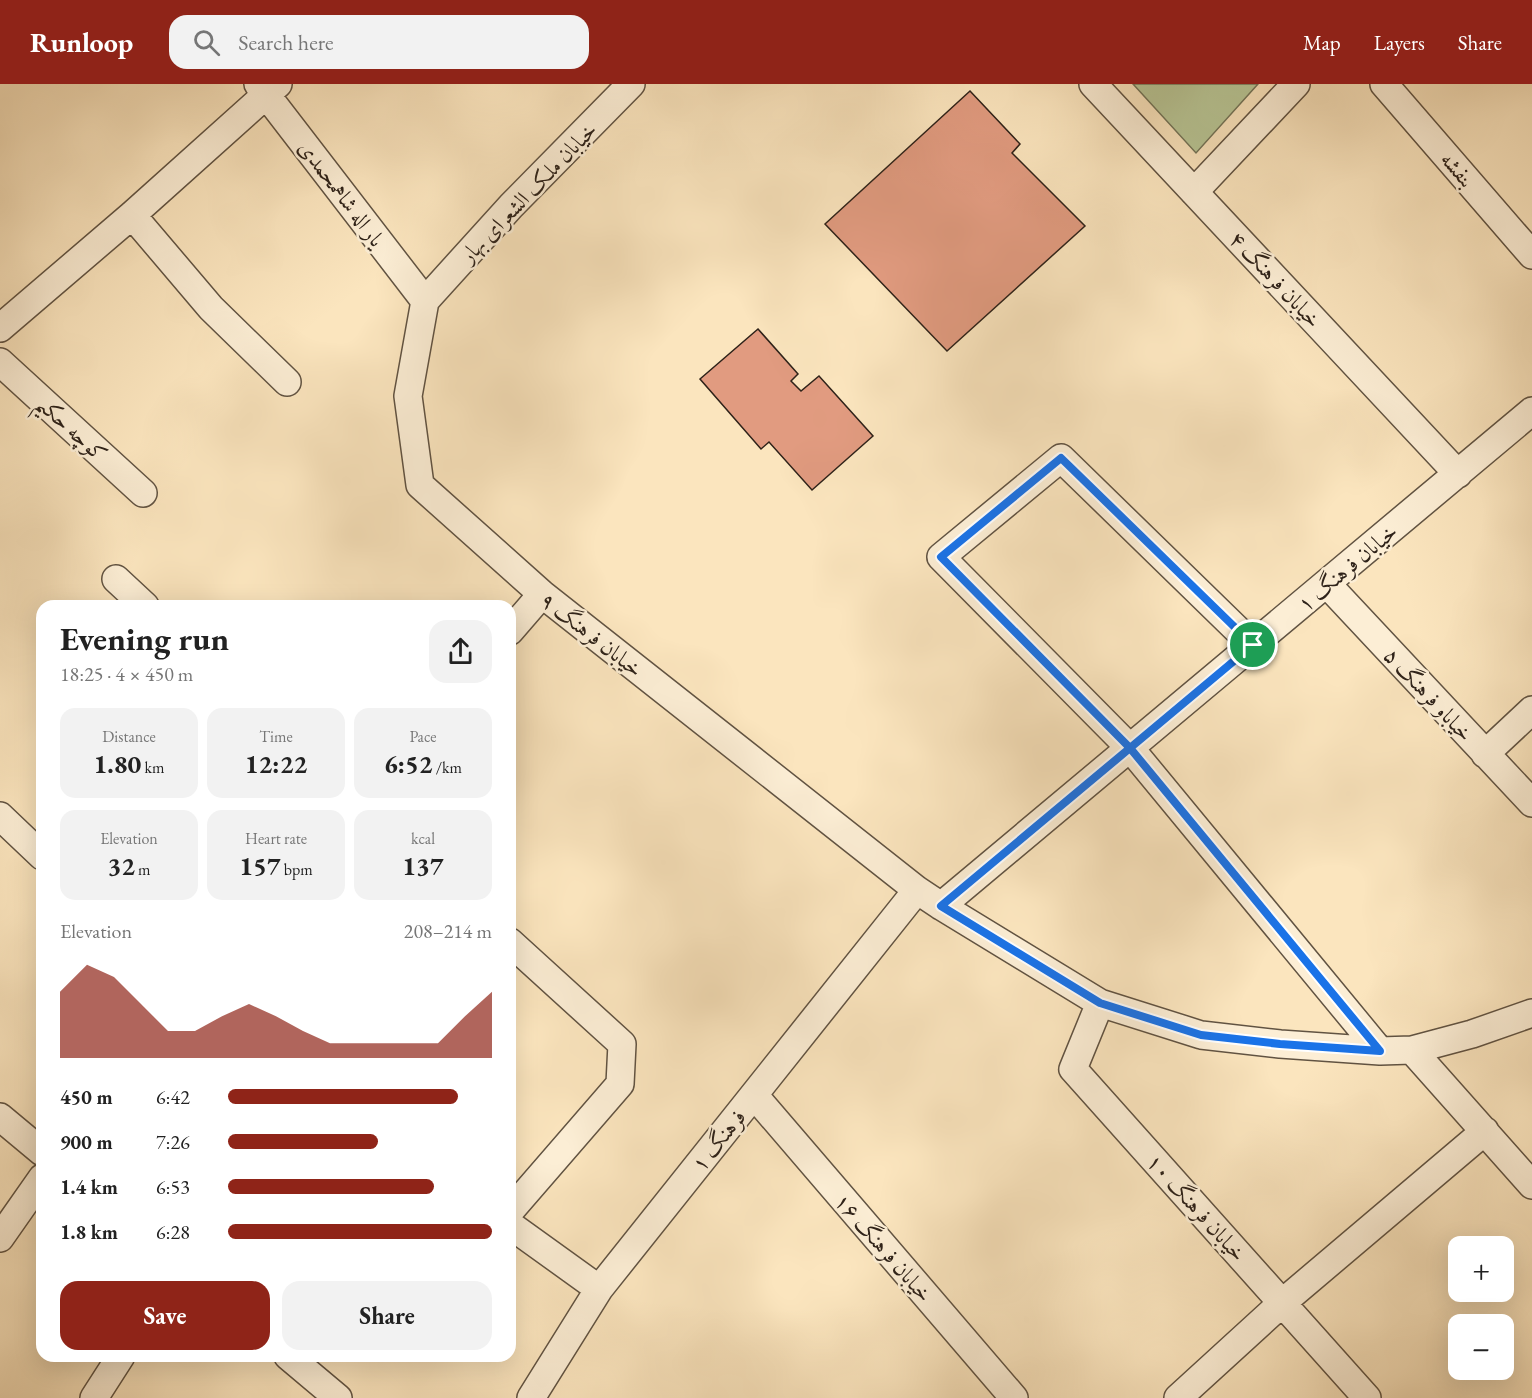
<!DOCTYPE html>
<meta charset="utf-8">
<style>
body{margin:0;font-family:"EB Garamond",Amiri,serif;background:#f2f2f2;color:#222;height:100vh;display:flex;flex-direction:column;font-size:22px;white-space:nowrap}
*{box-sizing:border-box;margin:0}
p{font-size:20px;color:#767676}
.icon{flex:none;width:33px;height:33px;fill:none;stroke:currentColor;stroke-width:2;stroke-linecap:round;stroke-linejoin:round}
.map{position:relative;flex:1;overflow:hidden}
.drawer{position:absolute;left:36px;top:516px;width:480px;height:762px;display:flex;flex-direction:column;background:#fff;border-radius:18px;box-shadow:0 6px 24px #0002}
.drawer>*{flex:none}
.controls{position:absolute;left:1448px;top:1152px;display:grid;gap:12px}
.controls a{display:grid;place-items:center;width:66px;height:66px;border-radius:12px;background:#fff;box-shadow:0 6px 24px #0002;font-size:30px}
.pin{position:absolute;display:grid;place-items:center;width:51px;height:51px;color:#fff;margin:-26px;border:3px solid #fff;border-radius:50%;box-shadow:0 2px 6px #0007}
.round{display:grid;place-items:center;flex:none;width:63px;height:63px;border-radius:18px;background:#f2f2f2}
.head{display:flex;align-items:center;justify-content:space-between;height:102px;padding:0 24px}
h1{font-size:33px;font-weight:700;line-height:45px}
.stats{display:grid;grid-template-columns:repeat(3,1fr);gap:9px;height:102px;padding:6px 24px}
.stats div{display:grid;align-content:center;border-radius:15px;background:#f2f2f2;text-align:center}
.stats b{font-size:26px;font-weight:700}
.stats small{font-size:16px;font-weight:400}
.stats p{font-size:16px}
.chart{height:168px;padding:12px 24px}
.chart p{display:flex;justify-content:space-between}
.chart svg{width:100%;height:108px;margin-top:6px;fill:#8f2418;opacity:.7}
.cta{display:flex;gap:12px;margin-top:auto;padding:12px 24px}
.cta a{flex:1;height:69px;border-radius:18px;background:#8f2418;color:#fff;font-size:24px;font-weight:700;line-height:69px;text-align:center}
.cta a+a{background:#f2f2f2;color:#222}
ul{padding:0 24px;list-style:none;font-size:20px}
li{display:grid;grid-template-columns:96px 72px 1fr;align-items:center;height:45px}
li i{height:15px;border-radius:8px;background:#8f2418}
header{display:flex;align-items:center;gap:36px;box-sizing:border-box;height:84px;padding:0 30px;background:#8f2418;color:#fff}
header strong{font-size:28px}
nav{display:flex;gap:33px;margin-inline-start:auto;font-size:21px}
.search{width:420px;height:54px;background:#f2f2f2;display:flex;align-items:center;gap:15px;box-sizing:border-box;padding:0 21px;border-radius:18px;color:#767676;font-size:22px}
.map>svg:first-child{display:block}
.green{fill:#b8c696;stroke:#737458;stroke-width:1.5}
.building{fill:#e19b80;stroke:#2e2219;stroke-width:1.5}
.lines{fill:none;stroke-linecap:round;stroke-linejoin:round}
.minor-casing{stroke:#615342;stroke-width:30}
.minor{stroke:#fceed5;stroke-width:27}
.route-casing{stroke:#fff;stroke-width:12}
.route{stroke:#1a73e8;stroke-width:8}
.labels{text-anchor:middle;stroke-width:5;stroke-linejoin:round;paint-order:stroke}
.street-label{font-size:22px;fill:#2e2219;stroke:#fceed5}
</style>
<header>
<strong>Runloop</strong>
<div class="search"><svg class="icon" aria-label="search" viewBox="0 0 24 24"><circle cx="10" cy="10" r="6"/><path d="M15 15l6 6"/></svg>Search here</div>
<nav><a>Map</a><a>Layers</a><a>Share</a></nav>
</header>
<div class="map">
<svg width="1532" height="1314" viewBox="0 0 1532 1314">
<rect width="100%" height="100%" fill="#fbe5be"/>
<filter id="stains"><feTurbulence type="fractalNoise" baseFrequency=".00333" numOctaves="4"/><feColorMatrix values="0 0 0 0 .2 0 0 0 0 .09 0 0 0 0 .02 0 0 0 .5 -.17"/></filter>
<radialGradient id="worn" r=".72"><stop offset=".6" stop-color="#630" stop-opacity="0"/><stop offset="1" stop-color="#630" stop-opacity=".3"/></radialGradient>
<!-- green -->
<path class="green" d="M1133,0H1258L1196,69Z"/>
<!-- building -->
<path class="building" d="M970,7L1020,60L1012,69L1085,142L947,267L825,140Z
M758,245L798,290L791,297L801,307L819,292L873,352L812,406L769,358L761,365L700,295Z"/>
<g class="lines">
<defs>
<path id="minor" d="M258,0L425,217
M1093,0L1458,390
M1384,0L1532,171
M1194,108L1296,0
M132,131L211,224L287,298
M425,217L408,312L420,401L542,510L917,806L941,822L1100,919L1201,951L1280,960L1380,967L1412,966L1472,950L1532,929
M425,217L511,122L631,0
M0,244L132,131L278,0
M0,278L143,409
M116,495L145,522
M1327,500L1532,719
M510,547L542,510
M1253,561L1061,374L941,473L1130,664L1380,967
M1485,670L1532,626
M0,732L42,772
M941,822L1532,327
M510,858L622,960L620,1000L510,1127
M1100,919L1073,985L1367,1314
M1412,966L1532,1101
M754,1011L1014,1314
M0,1033L42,1068
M510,1141L599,1205
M0,1154L42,1094
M288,1272L338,1314
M94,1314L121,1272
M531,1314L599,1205L917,806
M1178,1314L1282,1219L1485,1047"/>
</defs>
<!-- minor casing -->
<use href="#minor" class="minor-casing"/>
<!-- minor -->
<use href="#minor" class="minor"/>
</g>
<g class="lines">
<defs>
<path id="route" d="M1253,561L1061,374L941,473L1130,664L941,822L1100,919L1201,951L1280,960L1380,967L1130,664L1253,561"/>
</defs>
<!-- route casing -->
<use href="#route" class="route-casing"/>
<!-- route -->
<use href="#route" class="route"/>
</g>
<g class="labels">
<!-- street labels -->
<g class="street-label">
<text transform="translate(1458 85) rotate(49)" y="8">بنفشه</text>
<text transform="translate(528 108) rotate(-46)" y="8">خیابان ملک الشعرای بهار</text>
<text transform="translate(342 109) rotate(53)" y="8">یار اله شاهمحمدی</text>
<text transform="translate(1276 195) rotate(47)" y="8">خیابان فرهنگ ۴</text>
<text transform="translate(72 344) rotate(42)" y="8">کوچه حکیم</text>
<text transform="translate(1347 483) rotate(-40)" y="8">خیابان فرهنگ ۱</text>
<text transform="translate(592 550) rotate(38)" y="8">خیابان فرهنگ ۹</text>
<text transform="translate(1429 610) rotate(47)" y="8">خیاباو فرهنگ ۵</text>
<text transform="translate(718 1056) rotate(-51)" y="8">فرهنگ ۱</text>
<text transform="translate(1197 1123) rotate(48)" y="8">خیابان فرهنگ ۱۰</text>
<text transform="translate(884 1163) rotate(49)" y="8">خیابان فرهنگ ۱۶</text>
</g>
</g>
<rect width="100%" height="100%" filter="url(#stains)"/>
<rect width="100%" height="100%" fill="url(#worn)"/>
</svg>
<div class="controls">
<a>+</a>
<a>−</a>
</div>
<div class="pin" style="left:1253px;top:561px;background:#1e9e55"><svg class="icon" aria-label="arrive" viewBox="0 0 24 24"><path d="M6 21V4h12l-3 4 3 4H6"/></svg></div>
<section class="drawer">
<div class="head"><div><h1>Evening run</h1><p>18:25 · 4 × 450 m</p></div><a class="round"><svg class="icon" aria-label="share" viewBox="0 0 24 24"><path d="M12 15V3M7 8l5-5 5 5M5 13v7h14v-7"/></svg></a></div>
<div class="stats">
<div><p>Distance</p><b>1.80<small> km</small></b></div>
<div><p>Time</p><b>12:22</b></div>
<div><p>Pace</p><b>6:52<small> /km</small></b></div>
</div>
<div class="stats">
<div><p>Elevation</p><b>32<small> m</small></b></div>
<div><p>Heart rate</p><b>157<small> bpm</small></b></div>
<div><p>kcal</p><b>137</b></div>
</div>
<div class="chart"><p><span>Elevation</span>208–214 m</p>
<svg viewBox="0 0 160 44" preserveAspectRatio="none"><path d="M0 44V17L10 6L20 11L30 22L40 33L50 33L60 27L70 22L80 27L90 33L100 38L110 38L120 38L130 38L140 38L150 27L160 17V44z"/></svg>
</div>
<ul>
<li><b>450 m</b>6:42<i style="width:87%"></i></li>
<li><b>900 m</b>7:26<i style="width:57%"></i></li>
<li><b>1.4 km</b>6:53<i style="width:78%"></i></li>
<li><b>1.8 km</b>6:28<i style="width:100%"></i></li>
</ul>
<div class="cta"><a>Save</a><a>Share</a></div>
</section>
</div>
